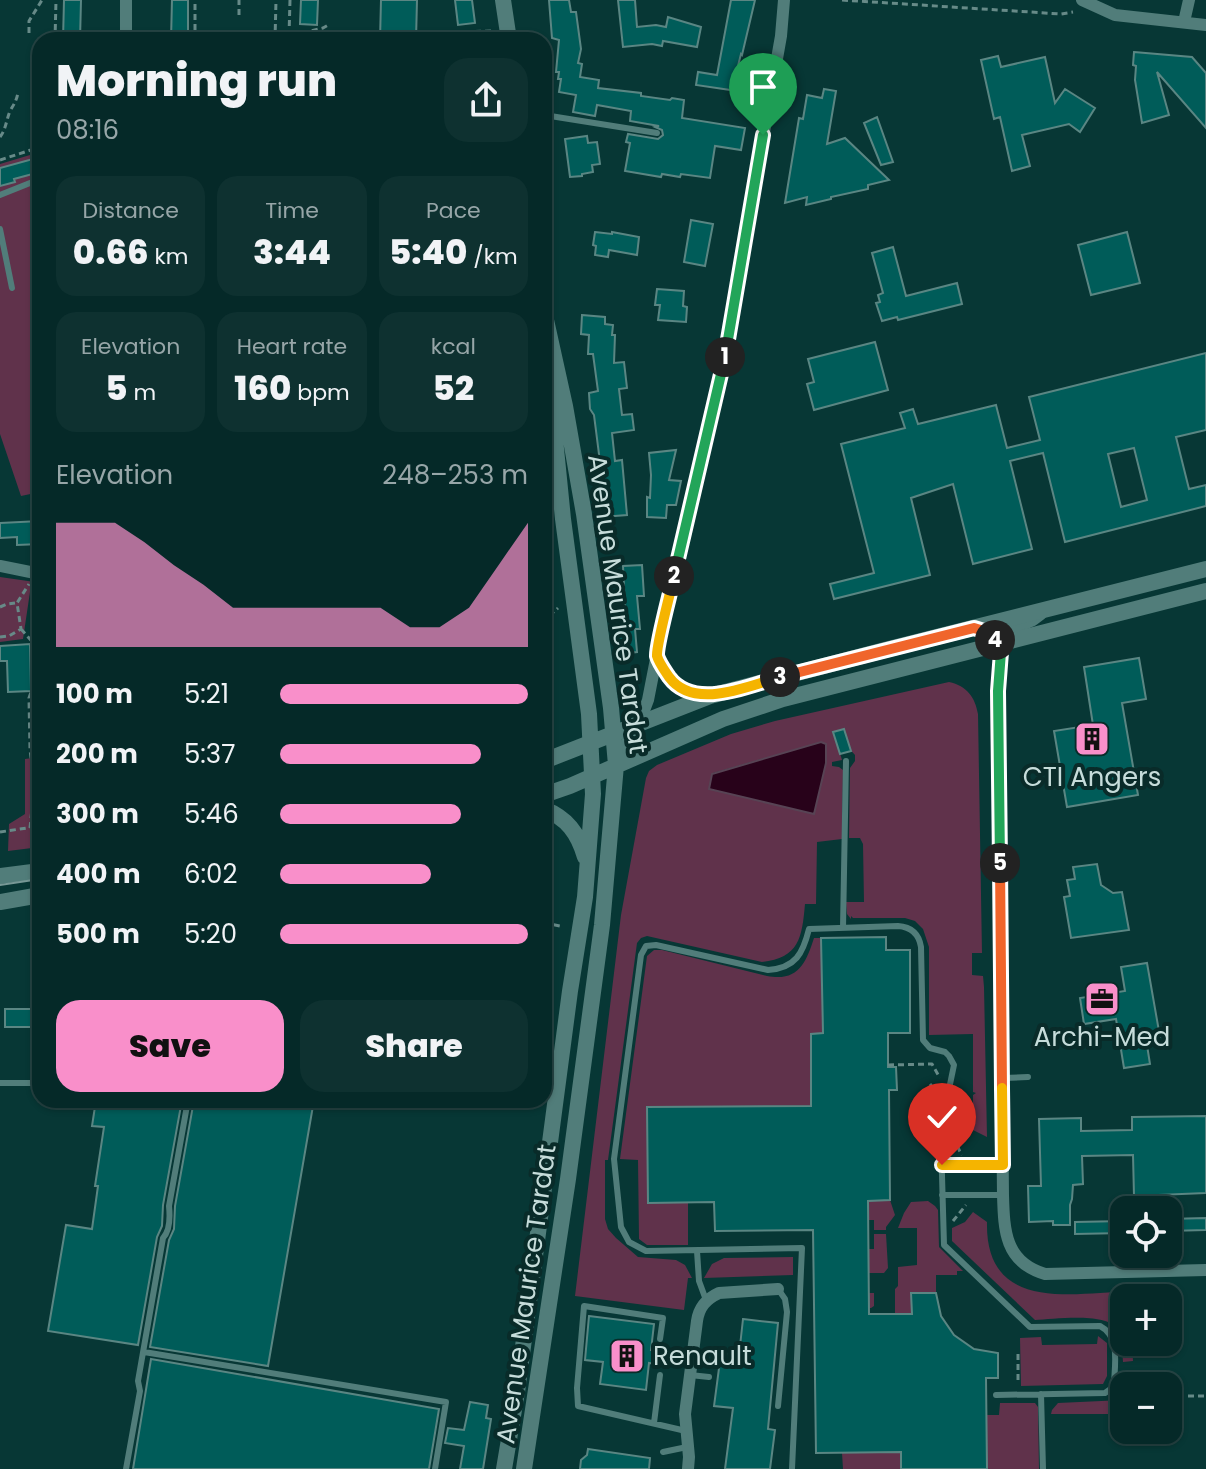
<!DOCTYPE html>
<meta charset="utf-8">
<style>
body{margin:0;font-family:Poppins,sans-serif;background:#0e3130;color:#f1f3f6;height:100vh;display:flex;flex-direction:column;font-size:30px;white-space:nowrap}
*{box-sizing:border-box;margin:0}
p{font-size:26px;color:#97a6a8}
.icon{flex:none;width:44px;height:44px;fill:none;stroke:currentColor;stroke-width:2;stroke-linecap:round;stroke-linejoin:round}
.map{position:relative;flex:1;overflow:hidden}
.sheet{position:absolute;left:32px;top:32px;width:520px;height:1076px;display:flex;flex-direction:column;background:#052928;border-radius:24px;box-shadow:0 2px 6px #0004,0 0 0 2px #264545}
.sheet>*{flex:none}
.controls{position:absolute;left:1110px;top:1196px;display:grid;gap:16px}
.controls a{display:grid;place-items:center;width:72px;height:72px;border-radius:16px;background:#052928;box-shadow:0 2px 6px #0004,0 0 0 2px #264545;font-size:40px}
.pin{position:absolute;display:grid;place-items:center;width:68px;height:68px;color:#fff;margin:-82px -34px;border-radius:50% 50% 50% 0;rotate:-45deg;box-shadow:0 0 8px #0007}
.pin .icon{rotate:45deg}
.km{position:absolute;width:40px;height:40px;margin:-20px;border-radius:50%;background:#222;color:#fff;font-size:22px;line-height:40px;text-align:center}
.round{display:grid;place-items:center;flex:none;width:84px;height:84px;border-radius:24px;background:#0e3130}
.overview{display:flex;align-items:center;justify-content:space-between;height:136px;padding:0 24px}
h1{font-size:44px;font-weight:800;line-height:60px}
.metrics{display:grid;grid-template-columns:repeat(3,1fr);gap:12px;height:136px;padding:8px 24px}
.metrics div{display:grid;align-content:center;border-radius:20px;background:#0e3130;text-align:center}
.metrics b{font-size:34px;font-weight:800}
.metrics small{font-size:22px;font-weight:400}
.metrics p{font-size:22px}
.chart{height:224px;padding:16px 24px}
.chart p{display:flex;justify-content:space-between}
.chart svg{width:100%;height:144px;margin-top:8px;fill:#f98fca;opacity:.7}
.action{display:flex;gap:16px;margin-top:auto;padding:16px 24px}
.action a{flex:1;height:92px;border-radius:24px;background:#f98fca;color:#111;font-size:32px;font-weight:800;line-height:92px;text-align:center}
.action a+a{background:#0e3130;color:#f1f3f6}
ul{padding:0 24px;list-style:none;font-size:26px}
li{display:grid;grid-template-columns:128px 96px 1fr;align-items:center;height:60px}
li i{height:20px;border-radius:10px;background:#f98fca}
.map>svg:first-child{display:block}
.green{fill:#60324b;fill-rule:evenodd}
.water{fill:#28021a;stroke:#574354;stroke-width:2}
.building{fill:#005c59;stroke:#5a8683;stroke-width:2;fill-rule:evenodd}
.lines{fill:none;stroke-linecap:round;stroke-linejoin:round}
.path{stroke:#678a88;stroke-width:3;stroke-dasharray:6 4;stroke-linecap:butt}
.service{stroke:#517d7a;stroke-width:6}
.minor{stroke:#517d7a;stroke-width:12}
.tertiary{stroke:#517d7a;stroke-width:16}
.tram{stroke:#779896;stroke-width:2}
.split-1-casing{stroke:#fff;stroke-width:16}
.split-2-casing{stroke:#fff;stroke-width:16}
.split-3-casing{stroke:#fff;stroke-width:16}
.split-4-casing{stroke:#fff;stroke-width:16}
.split-5-casing{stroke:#fff;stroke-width:16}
.split-6-casing{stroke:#fff;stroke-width:16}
.split-7-casing{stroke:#fff;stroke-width:16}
.split-1{stroke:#22a559;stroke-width:10}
.split-2{stroke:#22a559;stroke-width:10}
.split-3{stroke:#f5b400;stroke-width:10}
.split-4{stroke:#f0652b;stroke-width:10}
.split-5{stroke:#22a559;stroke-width:10}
.split-6{stroke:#f0652b;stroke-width:10}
.split-7{stroke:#f5b400;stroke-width:10}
.labels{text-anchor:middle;stroke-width:8;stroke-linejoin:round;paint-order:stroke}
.street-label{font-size:26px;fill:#c6dcda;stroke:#092b29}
.poi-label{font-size:26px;fill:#c6dcda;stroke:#092b29}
</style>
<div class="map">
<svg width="1206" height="1469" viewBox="0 0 1206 1469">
<rect width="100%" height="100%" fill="#073735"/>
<!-- green -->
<path class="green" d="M40,152V492L21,496L0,434V164Z
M0,577L35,582L30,592L23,639L0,642Z
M949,682C967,686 975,697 978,714L982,953H972V975L983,976L984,987L987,1137L973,1130V1095L976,1093L973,1092V1034L929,1035V947L923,929L915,921L905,918H853L851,916V919L847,914L846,902H864L863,844L860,838H849L850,768L855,761V755L834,732L842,760L832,762V766L839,767L843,770L842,839L817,842L816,904H805C802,938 799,958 762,962L647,936L641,938L637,943L608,1160H605V1219L608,1229L616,1238L638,1257L676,1260L685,1265L692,1278H688L684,1310L575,1296L621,915L646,778L649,771L657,765L731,734L775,721ZM821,742L826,744L827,755L814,813L713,773Z
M40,757V847L8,851L9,824L25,814V759Z
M814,938H821L823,1033L811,1034V1106L647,1108L649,1203H688V1245H647L639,1239L638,1160L620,1159L647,956L654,950H662L767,976C798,982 806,963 814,938Z
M890,1200L895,1215L886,1227V1230H874V1220H850V1249H874V1234H886L888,1268L884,1273H869L868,1270L851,1293H874V1306L871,1308H848L843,1201Z
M928,1201L935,1206L938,1210L939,1247L963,1271H957V1275H936V1293H912V1313L895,1314V1289L898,1286V1267L917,1265V1228H898L904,1213L911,1202Z
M973,1212L987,1222C985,1311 1069,1294 1130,1291V1298H1124V1342H1132L1133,1361L1123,1362C1122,1351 1124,1338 1118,1329C1106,1312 1055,1319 1035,1320L952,1241V1228L965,1222Z
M793,1257V1275L704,1278L712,1264L724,1258Z
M1098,1336L1107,1343V1376L1103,1384L1021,1386L1020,1338L1041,1337L1042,1345L1097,1344Z
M1123,1400L1124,1414H1051L1052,1410L1058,1403Z
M1000,1403H1035L1038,1407L1039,1469H987L986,1415H999Z
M901,1452V1469H843L842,1453Z"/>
<!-- water -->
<path class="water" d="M821,742L826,744V763L814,814L709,789L712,774Z"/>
<!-- building -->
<path class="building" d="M64,0H81L80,40H63Z
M172,0H188V40H171Z
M301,0H318L317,25L300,24Z
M381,0H417L416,40H380Z
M455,0H472L475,23L458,25Z
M549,0H569L571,12H576L581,49L578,63L582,64L580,77L599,80L598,88L641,93V96L670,100L672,98L684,100L682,118L745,128L741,150L715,146L710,178L681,174L680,177L662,174L661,177L625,171L630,143L626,142L628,134L658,139L663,135L662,130L655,127L659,126L630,121L631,111L597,105L595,116L573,112L576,95L559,92L561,79H558L559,72H556L559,40L552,38Z
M618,0H635L637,27L656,25L666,27L668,17L701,27L697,47L663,41L662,46L652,44L623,47Z
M731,0H755L742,55L741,54L735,78L753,81L751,93L696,85L698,72L717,75Z
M1134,52L1192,57L1206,73V128L1157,72L1169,115L1142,123L1135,80L1136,66L1133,65Z
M998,56L1001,67L1045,57L1055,103L1065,89L1095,108L1080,132L1069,124L1022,135L1030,166L1012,171L1000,117L994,119L981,60Z
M824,89L836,91L827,144L845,138L889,180L868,185V189L831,197V199L806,205L807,197L785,203L799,118L803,119L807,95L822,98Z
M877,117L893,162L881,165L864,123Z
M587,136L588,143L597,142L600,164L592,165L593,172L582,174V176L570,177L565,139Z
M40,157V172L14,179L15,182L0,186V168Z
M691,220L713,224L705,266L684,262Z
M595,232L612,234V232L639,237L637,255L609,250L608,257L595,255L596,246L593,245Z
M1127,232L1140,283L1091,295L1078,245Z
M893,247L906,296L957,283L962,304L898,320L897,317L882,321L876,303L880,302L878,295L883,293L872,253Z
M657,289L684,291L683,306L687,307L686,322L658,320L660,305H655Z
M582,315L605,317V324L613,325L612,335H615L614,363L624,362L627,388L619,389L622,415L632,414L634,430L612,433L615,461L622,460L627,515L602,517L600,505H603L600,462L594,415L590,409L589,393L598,391L593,354H588L589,335L581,334Z
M875,342L888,390L814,410L807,384L814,382L808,359Z
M1206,353V430L1176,437L1189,489L1206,485V506L1065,542L1043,453L1010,461L1032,549L973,564L953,484L911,498L930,575L834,599L830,584L874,573L841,444L905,428L900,413L913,409L918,424L996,405L1007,448L1040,440L1029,397ZM1134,448L1147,500L1121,507L1108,454Z
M676,450L669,480L681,481L676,505H667L666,518L647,517V497L650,498L651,475L649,453Z
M40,521V544L17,545V537L0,538V523Z
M642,565L644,596H637L640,629H635L637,652L619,654L615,615H622L621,609L625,608L623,566Z
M30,644L31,691L8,692L7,661H0V646Z
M1139,658L1146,699L1122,703L1138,795L1067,807L1054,731L1093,725L1084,667Z
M844,729L851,751L840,754L833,732Z
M1097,864L1101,885L1113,893L1122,892L1129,930L1071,938L1064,897L1070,896L1067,880L1075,879L1073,867Z
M886,937V950H910V1033H888V1067H896L897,1090H889L890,1200L868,1201L869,1314H912L911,1293H936L941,1316L954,1335L974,1349L998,1353V1378H986L987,1469H901V1452L816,1453L813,1230L715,1231L714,1202L648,1203L647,1107L811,1106V1034L823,1033L821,938Z
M1147,963L1160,1037L1146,1039L1150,1064L1124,1068L1116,1019L1084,1024L1080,998L1125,991L1121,967Z
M5,1009H40V1027H5Z
M96,1100H182L163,1205L162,1226L157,1237L138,1345L48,1331L66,1225L92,1229L98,1186H95L104,1127L92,1126Z
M194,1100H314L268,1366L150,1347L169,1240L174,1229L175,1206Z
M1206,1116V1193L1134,1196L1133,1155L1082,1156L1083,1184L1073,1185L1072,1199L1070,1205V1225H1053V1221L1029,1222L1028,1186H1041L1039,1119L1081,1118V1131L1132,1130V1117Z
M1206,1218V1230L1168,1231V1219Z
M1124,1221V1233L1075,1234V1222Z
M589,1316L654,1324L651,1350L663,1351L661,1365L649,1363L646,1390L600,1384L603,1362L585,1360Z
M743,1319L778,1323L768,1429L775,1430L770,1469H725L733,1408L714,1406L721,1353L739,1355Z
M151,1359L439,1409L429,1469H133Z
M470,1402L488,1405L486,1418L491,1419L483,1469H460L464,1446L445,1443L448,1428L464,1430Z
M588,1449L650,1458L649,1469H580L581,1460L587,1455Z"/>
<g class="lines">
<!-- path -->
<path class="path" d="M842,0L1061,14L1073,12
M239,15V0
M455,32L494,31
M29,33V21L42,0
M300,34L314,40
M188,35H223
M289,36L290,0
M55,40L56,0
M195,40V0
M253,40H275L323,28L330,24
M275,40L276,0
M33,56L40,55
M0,137C6,129 6,121 10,111C14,104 17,100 18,92
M0,160L40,147
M0,607L7,604L15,603
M544,624L548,617L558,608
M21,629L36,646
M0,637L9,636L21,629L17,603L29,584
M544,668L546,696L544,706
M30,828L33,798V773L30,750L29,698L31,692L37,685
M0,832L40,826
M544,923L560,926
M888,1065L932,1064L940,1078
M930,1084L938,1095
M956,1105L970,1128C958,1134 954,1144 962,1155
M954,1118L963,1132
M953,1221L966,1205
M1018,1354V1383
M1168,1396H1206"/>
<!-- service -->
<path class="service" d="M544,115L657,133
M0,195L40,179
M0,229L12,288
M843,928L846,761
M1003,1078L1028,1077
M0,1083H40
M942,1165H1003
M942,1195H1003
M697,1251L699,1281L706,1300
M660,1339L663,1318L584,1306L577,1388L578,1406L686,1431
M144,1352L446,1402L435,1469
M690,1375L709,1377
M1041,1394L1043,1469
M778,1406L787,1312L785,1299L778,1289
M654,1423L660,1375
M663,1452L687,1447
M126,1469L140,1391L138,1381L163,1238C170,1231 170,1216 169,1206L188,1100
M792,1469L802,1248L646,1251L629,1242L621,1227L614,1159L641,955L646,946L656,945L768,970C796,968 803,953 809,929L898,926C911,927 919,934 921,947L923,1040L930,1048L945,1052L949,1056L954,1065L943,1118L941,1141L944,1245L1030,1327L1100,1326C1120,1336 1115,1363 1114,1383L1112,1388L1105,1393L996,1395"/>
<!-- minor -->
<path class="minor" d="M1082,0L1115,15L1206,25
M1184,22L1189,0
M126,40V0
M0,566L40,574
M974,628C1011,639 1000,660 998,691L1003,1195C1004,1231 1005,1262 1045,1274L1206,1270
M999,644L1011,630L1033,620L1041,614
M657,654C669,682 679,692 710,696
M617,764L627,742L639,724L648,700L657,654L722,370L781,36L784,0
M688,1469L689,1457L685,1414L697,1321C699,1307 706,1299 719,1293L778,1289"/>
<!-- tertiary -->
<path class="tertiary" d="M503,0L509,40
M544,761L710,696L881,651L1206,569
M544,795L570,786L723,719L783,699L1206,591
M544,809C567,818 578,833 585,857
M0,876L40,871
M0,902L40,895
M504,1469L517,1392L570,991L585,897L593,794L589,714L563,519L548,368
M524,1469L568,1179L602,925L616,765L611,708L584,514L565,406L544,311"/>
<!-- tram -->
<path class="tram" d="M0,885L40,879"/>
</g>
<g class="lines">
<defs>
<path id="split-1" d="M725,357L763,135"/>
<path id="split-2" d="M674,576L725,357"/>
<path id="split-3" d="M674,576C671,591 656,645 657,656C659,663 665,671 669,677C694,711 748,686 780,677"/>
<path id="split-4" d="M780,677L974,628L990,633L995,640"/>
<path id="split-5" d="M995,640L999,644L1001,652L998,691L1000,863"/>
<path id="split-6" d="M1000,863L1002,1088"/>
<path id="split-7" d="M942,1165H1003L1002,1088"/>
</defs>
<!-- split-1 casing -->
<use href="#split-1" class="split-1-casing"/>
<!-- split-2 casing -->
<use href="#split-2" class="split-2-casing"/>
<!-- split-3 casing -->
<use href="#split-3" class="split-3-casing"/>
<!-- split-4 casing -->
<use href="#split-4" class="split-4-casing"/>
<!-- split-5 casing -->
<use href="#split-5" class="split-5-casing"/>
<!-- split-6 casing -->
<use href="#split-6" class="split-6-casing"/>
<!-- split-7 casing -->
<use href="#split-7" class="split-7-casing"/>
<!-- split-1 -->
<use href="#split-1" class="split-1"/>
<!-- split-2 -->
<use href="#split-2" class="split-2"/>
<!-- split-3 -->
<use href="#split-3" class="split-3"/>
<!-- split-4 -->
<use href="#split-4" class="split-4"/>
<!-- split-5 -->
<use href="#split-5" class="split-5"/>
<!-- split-6 -->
<use href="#split-6" class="split-6"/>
<!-- split-7 -->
<use href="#split-7" class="split-7"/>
</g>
<!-- icons -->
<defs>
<symbol id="building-square" viewBox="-11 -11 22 22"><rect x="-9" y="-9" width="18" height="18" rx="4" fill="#f98fca" stroke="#092b29"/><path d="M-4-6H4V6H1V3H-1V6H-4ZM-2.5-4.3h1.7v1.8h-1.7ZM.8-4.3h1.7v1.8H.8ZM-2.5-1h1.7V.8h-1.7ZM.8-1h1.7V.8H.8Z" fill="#111"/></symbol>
<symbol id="office-square" viewBox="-11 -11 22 22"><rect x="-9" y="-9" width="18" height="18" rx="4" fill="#f98fca" stroke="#092b29"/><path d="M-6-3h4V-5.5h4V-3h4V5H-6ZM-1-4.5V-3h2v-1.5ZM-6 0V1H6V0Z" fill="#111"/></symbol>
</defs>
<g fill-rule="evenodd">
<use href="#building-square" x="1072" y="719" width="40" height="40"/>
<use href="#office-square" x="1082" y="979" width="40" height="40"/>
<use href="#building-square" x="607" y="1336" width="40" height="40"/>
</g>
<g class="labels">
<!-- street labels -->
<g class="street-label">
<text transform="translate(618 604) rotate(82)" y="9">Avenue Maurice Tardat</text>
<text transform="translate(526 1294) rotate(-82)" y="9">Avenue Maurice Tardat</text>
</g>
<!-- poi labels -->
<g class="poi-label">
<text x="1092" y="786">CTI Angers</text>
<text x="1102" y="1046">Archi-Med</text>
<text x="653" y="1365" text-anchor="start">Renault</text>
</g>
</g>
</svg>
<div class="controls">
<a><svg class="icon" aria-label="locate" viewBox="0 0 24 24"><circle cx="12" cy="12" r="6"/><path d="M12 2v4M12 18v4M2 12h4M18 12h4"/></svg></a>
<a>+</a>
<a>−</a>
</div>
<div class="pin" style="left:763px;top:135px;background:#1e9e55"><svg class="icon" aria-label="arrive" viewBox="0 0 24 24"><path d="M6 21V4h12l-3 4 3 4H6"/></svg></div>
<div class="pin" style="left:942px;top:1165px;background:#d93025"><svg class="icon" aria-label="check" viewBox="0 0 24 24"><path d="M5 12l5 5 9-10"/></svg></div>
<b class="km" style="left:725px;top:357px">1</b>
<b class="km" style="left:674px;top:576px">2</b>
<b class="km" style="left:780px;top:677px">3</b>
<b class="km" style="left:995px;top:640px">4</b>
<b class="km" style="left:1000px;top:863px">5</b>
<section class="sheet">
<div class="overview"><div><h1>Morning run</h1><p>08:16</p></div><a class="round"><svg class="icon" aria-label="share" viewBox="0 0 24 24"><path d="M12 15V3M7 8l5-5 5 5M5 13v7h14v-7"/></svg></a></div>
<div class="metrics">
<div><p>Distance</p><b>0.66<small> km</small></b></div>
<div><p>Time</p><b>3:44</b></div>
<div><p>Pace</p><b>5:40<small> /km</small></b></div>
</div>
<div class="metrics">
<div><p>Elevation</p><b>5<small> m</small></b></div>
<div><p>Heart rate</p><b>160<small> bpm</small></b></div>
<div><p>kcal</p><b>52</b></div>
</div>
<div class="chart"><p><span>Elevation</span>248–253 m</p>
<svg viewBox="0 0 160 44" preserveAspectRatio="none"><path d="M0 44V6L10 6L20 6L30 12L40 19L50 25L60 32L70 32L80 32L90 32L100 32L110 32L120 38L130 38L140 32L150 19L160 6V44z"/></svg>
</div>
<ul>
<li><b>100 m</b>5:21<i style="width:100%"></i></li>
<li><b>200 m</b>5:37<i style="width:81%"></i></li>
<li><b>300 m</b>5:46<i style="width:73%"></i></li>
<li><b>400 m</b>6:02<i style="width:61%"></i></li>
<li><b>500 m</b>5:20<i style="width:100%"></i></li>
</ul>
<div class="action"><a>Save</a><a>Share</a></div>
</section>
</div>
